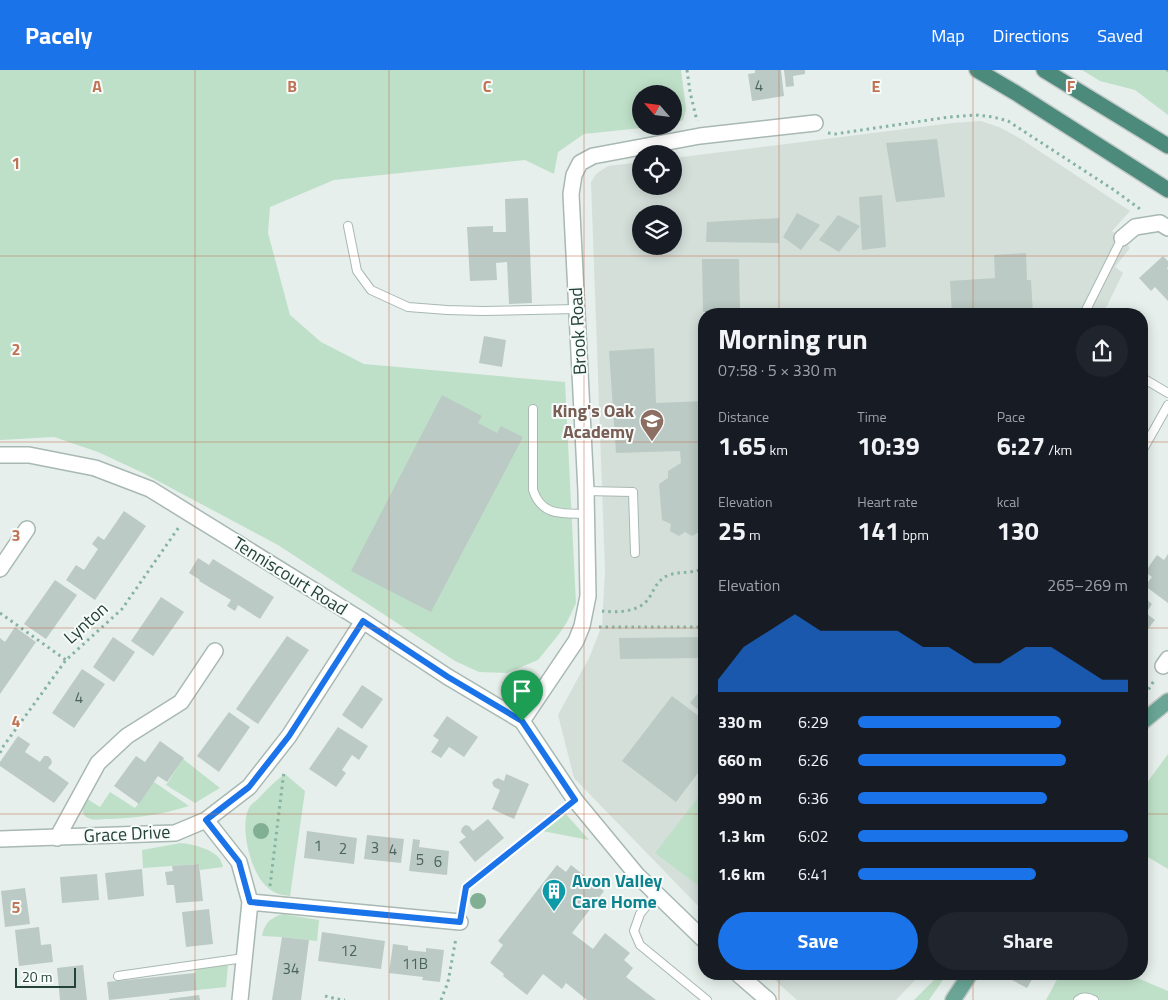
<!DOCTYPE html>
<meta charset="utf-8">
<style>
body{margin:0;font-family:"Titillium Web",sans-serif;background:#20242c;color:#f1f3f6;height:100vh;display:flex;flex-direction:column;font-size:19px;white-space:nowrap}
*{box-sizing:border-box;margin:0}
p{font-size:16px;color:#9ea1a6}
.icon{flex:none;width:28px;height:28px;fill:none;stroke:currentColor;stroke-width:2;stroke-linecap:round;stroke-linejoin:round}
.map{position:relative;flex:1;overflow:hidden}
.sheet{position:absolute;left:698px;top:238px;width:450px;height:672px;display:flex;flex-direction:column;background:#171b24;border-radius:20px;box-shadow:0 2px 12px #0003}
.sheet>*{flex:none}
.needle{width:32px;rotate:298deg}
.buttons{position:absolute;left:632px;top:15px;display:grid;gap:10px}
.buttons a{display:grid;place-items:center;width:50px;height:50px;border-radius:50%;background:#171b24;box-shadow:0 2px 12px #0003;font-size:25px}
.scale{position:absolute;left:15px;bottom:12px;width:61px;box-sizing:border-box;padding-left:5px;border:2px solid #24423a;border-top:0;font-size:14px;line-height:18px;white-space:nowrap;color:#24423a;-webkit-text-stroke:4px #f7fbf9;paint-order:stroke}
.pin{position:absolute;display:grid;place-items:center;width:42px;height:42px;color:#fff;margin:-51px -21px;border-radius:50% 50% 50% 0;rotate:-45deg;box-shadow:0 0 5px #0007}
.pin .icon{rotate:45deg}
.round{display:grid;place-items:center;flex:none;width:52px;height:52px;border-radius:26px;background:#20242c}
.summary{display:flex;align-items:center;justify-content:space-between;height:85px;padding:0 20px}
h1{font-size:28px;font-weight:700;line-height:38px}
.stats{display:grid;grid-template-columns:repeat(3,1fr);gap:8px;height:85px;padding:5px 20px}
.stats div{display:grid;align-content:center}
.stats b{font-size:25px;font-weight:700}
.stats small{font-size:14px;font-weight:400}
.stats p{font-size:14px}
.chart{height:140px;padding:10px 20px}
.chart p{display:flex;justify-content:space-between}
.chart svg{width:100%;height:90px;margin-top:5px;fill:#1a73e8;opacity:.7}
.action{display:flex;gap:10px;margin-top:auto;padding:10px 20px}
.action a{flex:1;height:58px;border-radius:30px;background:#1a73e8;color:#fff;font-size:20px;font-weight:700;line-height:58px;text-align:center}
.action a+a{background:#20242c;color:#f1f3f6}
ul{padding:0 20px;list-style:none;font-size:16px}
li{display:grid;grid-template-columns:80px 60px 1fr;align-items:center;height:38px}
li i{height:12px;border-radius:6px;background:#1a73e8}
header{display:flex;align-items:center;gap:30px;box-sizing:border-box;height:70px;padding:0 25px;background:#1a73e8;color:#fff}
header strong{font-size:24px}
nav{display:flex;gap:28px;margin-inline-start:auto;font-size:18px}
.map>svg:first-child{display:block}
.built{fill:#d4dfda;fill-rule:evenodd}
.green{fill:#bfe0c8}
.building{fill:#bbcac4}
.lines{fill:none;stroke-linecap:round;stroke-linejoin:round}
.service-casing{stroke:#a8b8b2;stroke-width:10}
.minor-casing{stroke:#a8b8b2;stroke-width:18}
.tertiary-casing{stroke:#a8b8b2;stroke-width:18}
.primary-casing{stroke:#c2cac8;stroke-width:18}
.trunk-casing{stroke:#c2cac8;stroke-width:18}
.path{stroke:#86b3a5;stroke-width:3;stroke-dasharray:2.5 4;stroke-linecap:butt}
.service{stroke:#fff;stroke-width:8}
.minor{stroke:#fff;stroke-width:15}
.tertiary{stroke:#fff;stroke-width:15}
.primary{stroke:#6aa596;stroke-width:15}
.trunk{stroke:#4c8a7c;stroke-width:15}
.tree{fill:#80af93}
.route-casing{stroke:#fff;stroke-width:10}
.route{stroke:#1a73e8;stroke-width:6}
.grid{fill:none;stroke:#c07456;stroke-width:1;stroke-opacity:0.55}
.labels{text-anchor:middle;stroke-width:4;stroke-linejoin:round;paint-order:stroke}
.number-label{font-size:15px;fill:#4a645c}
.street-label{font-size:18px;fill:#24423a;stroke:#f7fbf9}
.education-label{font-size:18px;font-weight:bold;fill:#785e54;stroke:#f7fbf9;text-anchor:end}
.culture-label{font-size:18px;font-weight:bold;fill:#0d838f;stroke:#f7fbf9;text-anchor:start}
.grid-label{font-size:16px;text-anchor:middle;font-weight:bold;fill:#c07456;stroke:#f7fbf9;stroke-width:4;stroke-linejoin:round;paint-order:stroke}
</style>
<header>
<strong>Pacely</strong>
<nav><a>Map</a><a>Directions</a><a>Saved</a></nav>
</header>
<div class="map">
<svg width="1168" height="930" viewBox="0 0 1168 930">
<rect width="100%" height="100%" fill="#e6efeb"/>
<!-- built -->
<path class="built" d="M981,51L999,57L1021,69L1130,141L1112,161L1122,168L1130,178L1115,197L1123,203L1103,244H704V842L574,708L558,645L590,586L602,555L605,500L591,112L596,104L608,96L641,92V116H674V88L952,53ZM641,144H674V176H641Z
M768,904H921L896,930H797Z"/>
<!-- green -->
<path class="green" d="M0,0H681L686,39L683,50L674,55V24H641V56H661L584,64L558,82L554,104L525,90L334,110L270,137L268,163L290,245L321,272L364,294L565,312L576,533L567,552L559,564L538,590L507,603L479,602L455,591L278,475L143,403L98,382L54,367L0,370Z
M1082,0H1168V45L1135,20L1100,11Z
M1168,684V799L1141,783V721Z
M183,689L220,718L195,733L166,715Z
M285,704L305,721L290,826C279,825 273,823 265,815C251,802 239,756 249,738C250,735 254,732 257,730C266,720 275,711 285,704Z
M154,712L189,736C161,745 137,748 108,749C102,749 93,751 88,748C80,745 82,733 84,727L100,737L110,722L135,738Z
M704,720V820L655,783Z
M565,743L589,770L542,761Z
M181,773C192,774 213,779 220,789C220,789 223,796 223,797L200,800L199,794L143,798L142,780Z
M282,844L319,850L317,871L282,867L262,866C265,853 269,849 282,844Z
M223,894L228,896L226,917L197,920L195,903L198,896Z
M940,904L943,910L929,930H914Z
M1060,904H1128L1168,921V930H1046Z"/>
<!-- building -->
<path class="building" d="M755,0H781L784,26L752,31L748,4L755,3Z
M784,0H805V4L793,6L794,16L786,17Z
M937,69L945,127L896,132L886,73Z
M882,125L886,177L862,180L859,127Z
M528,128L532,233L509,234L507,192L496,193L497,210L470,211L467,157L493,156V162H506L505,129Z
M797,143L820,155L801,180L783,167Z
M838,145L860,156L839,182L819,170Z
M779,148V173L706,172L707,152Z
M1026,183L1027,210H1031L1033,244H952L950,211L995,208L994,185Z
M1163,186L1168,191V197L1167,198L1168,200V231L1155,217L1151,221L1139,208Z
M702,189H739L740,241L703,242Z
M484,266L506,270L502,297L479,293Z
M654,278L656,333L704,331V459L692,466L685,462L679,466L670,461L671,454L662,450L659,414L668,408V401L681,393L680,381L616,383L609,281Z
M442,325L482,346L478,353L497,363L501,356L523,367L431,542L351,501Z
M124,441L146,456L95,530L66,510L76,495L84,500L98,479L92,474L98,466L104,470Z
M1168,484V533L1145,516L1152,507L1145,502L1157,485L1164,490Z
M198,488L209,495L213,489L274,527L260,549L238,535L235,541L227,536L231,530L199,511L200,510L189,503Z
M55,510L77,525L46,569L24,554Z
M1141,525L1152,534L1146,543L1155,550L1147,560L1148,561L1141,570Z
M161,527L184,542L153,586L131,571Z
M15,557L36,572L0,624V568L5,572Z
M287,566L309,580L258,654L236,639Z
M113,567L135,582L114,612L93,597Z
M704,567V588L620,589L619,568Z
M82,599L105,614L74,658L52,643Z
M362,615L383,629L362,659L342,645Z
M704,616V644L690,633Z
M672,626L704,650V695L676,732L622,691Z
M229,642L250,657L219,702L197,686Z
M447,646L478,667L464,687L449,677L441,688L431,682L439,670L433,666Z
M338,657L368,676L359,690L352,685L342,700L346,703L336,717L309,699Z
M18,666L30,674L25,682L40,692L44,686H48L51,689L52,693L48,698L69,713L54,733L0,696V692Z
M160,671L184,688L167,712L158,706L139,734L114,716L136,686L145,692Z
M506,704L529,714L514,749L492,739L500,720L494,717L492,713L494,710L498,708L504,711Z
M488,749L504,768L475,792L459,772L466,767L461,762L462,758L465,755L469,756L473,761Z
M307,761L357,768L354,794L304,788Z
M367,765L404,769L401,793L364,789Z
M413,769L420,770L419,777L449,781L447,805L409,801Z
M199,794L203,831L176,833L174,815H167L165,802L173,801L172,796Z
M557,795L566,802L571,795L604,821L572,863L593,879L605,863L630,883L624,890L633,898L626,907L656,930H587L566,913L562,919L543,904L527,925L503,906L504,904L490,893L503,875L498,871Z
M142,799L144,826L108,830L105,803Z
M97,804L99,830L62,833L60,807Z
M25,818L30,854L5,857L1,821Z
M209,839L213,874L186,877L182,842Z
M39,857L41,875L51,874L53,892L19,896L15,860Z
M322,862L385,871L381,899L318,891Z
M282,867L309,870L301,930H272Z
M393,874L408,876V880L426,882V878L444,880L440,912L422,910L423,907L389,903Z
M83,895L87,930H60L57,898Z
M195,903L197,920L109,930L107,912Z
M1013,904H1035L1027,918L1010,909Z
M199,925L200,930H169V929Z"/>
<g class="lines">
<defs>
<path id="service" d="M348,156L357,201L371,220L408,237L447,240L483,241L577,239
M1084,244L1122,168
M1141,307L1168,323
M533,339V420C542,447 563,443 586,444
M1141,383L1168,335
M586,421L633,422L635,483
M656,824L640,844L634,861L640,875L707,930
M118,906L244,888
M1078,930C1084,926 1088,927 1094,930"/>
<path id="minor" d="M1122,168L1135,157L1160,153L1168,158
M0,499L27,459
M1163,596L1168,589
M522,651L576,571L582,556L588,526L586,421L571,124L574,105L580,93L593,86L700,66L815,53
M206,750L239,792L250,832L240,930
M57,768L98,693L127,666L181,632L215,581
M0,769L175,763L206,750L249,717L289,666L363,551
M250,832L460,852"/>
<path id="tertiary" d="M0,385H29L95,398L150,419L363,551L448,607L522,651L575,730L637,805L704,870
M738,904L768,930"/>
<path id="primary" d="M1141,653L1168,631
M953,930L970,904"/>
<path id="trunk" d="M977,0L1016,23L1168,120
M1044,0L1168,76"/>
</defs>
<!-- service casing -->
<use href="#service" class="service-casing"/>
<!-- minor casing -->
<use href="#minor" class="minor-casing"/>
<!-- tertiary casing -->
<use href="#tertiary" class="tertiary-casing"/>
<!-- primary casing -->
<use href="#primary" class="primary-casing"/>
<!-- trunk casing -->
<use href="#trunk" class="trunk-casing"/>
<!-- path -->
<path class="path" d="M687,0L690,22L697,51
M1167,0L1168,1
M828,63L835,64L949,47L976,45L993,47L1008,51L1114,120L1140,139
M602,541C617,543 640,542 649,528C655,518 658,509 669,505C680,501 693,504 704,498
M0,543L66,590
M599,557H704
M1145,625L1155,609
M0,683L2,678L66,590L122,539L179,457
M270,816L284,701
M463,835L466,817L563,740
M325,926L337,929L345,930
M441,930L448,912L456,868"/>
<!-- service -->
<use href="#service" class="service"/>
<!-- minor -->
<use href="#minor" class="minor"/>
<!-- tertiary -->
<use href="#tertiary" class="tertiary"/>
<!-- primary -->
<use href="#primary" class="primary"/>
<!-- trunk -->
<use href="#trunk" class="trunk"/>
</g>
<!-- trees -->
<g class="tree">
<circle cx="261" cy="761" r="8"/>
<circle cx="478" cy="831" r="8"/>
</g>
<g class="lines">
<defs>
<path id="route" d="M363,551L448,607L522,651L575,730L466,817L460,852L250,832L239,792L206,750L249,717L289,666Z"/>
</defs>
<!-- route casing -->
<use href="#route" class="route-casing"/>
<!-- route -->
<use href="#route" class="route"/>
</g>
<!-- grid -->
<path class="grid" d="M195,0V930M389,0V930M584,0V930M779,0V244M973,0V244M0,186H1168M0,372H704M1141,372H1168M0,558H704M1141,558H1168M0,744H704M1141,744H1168M779,904V930M973,904V930"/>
<!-- icons -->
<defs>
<symbol id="school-pin" viewBox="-11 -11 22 30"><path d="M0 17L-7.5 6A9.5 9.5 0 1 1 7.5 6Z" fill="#8d6e63" stroke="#f7fbf9"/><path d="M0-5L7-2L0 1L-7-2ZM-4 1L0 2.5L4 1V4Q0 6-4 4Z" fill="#fff"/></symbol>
<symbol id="building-pin" viewBox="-11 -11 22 30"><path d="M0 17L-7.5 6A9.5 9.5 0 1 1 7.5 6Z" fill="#0f9aa8" stroke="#f7fbf9"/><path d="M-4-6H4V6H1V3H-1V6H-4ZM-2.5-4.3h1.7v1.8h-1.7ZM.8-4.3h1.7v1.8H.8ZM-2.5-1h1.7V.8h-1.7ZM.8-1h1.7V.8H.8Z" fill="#fff"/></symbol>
</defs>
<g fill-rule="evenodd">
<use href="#school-pin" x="638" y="337" width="28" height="38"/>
<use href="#building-pin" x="540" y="807" width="28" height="38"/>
</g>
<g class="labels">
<!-- number labels -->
<g class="number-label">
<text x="759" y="21">4</text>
<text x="79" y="633">4</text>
<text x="318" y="781">1</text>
<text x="375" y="783">3</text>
<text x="343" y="784">2</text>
<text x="393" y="785">4</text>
<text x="420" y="795">5</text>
<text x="438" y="797">6</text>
<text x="349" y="886">12</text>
<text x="415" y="899">11B</text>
<text x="291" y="904">34</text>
</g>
<!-- street labels -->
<g class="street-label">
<text transform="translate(578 261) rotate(-93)" y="6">Brook Road</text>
<text transform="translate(290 506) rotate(32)" y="6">Tenniscourt Road</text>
<text transform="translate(86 553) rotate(-42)" y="6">Lynton</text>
<text transform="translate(127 764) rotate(-3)" y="6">Grace Drive</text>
</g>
<!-- education labels -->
<g class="education-label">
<text x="634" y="347">King's Oak<tspan x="634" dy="21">Academy</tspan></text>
</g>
<!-- culture labels -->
<g class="culture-label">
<text x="572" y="817">Avon Valley<tspan x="572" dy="21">Care Home</tspan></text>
</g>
</g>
<g class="grid-label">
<text x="97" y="22">A</text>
<text x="292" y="22">B</text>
<text x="487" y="22">C</text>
<text x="876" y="22">E</text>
<text x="1071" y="22">F</text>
<text x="16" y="99">1</text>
<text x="16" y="285">2</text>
<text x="16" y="471">3</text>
<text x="16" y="657">4</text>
<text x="16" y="843">5</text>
</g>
</svg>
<div class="buttons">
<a><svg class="needle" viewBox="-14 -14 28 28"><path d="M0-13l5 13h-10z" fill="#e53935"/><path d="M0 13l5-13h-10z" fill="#9ea1a6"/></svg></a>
<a><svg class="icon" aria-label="locate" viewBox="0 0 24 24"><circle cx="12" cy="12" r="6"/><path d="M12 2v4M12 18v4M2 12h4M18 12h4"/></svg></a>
<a><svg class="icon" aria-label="layers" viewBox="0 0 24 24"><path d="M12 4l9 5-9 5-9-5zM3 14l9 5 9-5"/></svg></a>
</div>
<div class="scale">20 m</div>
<div class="pin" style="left:522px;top:651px;background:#1e9e55"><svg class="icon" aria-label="arrive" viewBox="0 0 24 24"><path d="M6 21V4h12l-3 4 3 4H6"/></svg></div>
<section class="sheet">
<div class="summary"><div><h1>Morning run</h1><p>07:58 · 5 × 330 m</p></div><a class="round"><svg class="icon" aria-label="share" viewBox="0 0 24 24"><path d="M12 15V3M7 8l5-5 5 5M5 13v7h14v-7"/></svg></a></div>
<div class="stats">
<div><p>Distance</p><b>1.65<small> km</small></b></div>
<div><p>Time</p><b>10:39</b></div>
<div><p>Pace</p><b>6:27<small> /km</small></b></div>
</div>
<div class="stats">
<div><p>Elevation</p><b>25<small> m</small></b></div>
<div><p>Heart rate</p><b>141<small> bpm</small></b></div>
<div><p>kcal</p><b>130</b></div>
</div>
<div class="chart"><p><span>Elevation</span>265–269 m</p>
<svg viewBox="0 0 160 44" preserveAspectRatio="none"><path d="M0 44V38L10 22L20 14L30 6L40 14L50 14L60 14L70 14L80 22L90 22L100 30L110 30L120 22L130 22L140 30L150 38L160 38V44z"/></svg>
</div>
<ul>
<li><b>330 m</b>6:29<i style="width:75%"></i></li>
<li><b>660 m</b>6:26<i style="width:77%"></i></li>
<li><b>990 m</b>6:36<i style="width:70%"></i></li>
<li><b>1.3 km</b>6:02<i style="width:100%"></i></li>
<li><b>1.6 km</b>6:41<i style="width:66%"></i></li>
</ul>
<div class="action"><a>Save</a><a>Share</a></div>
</section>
</div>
